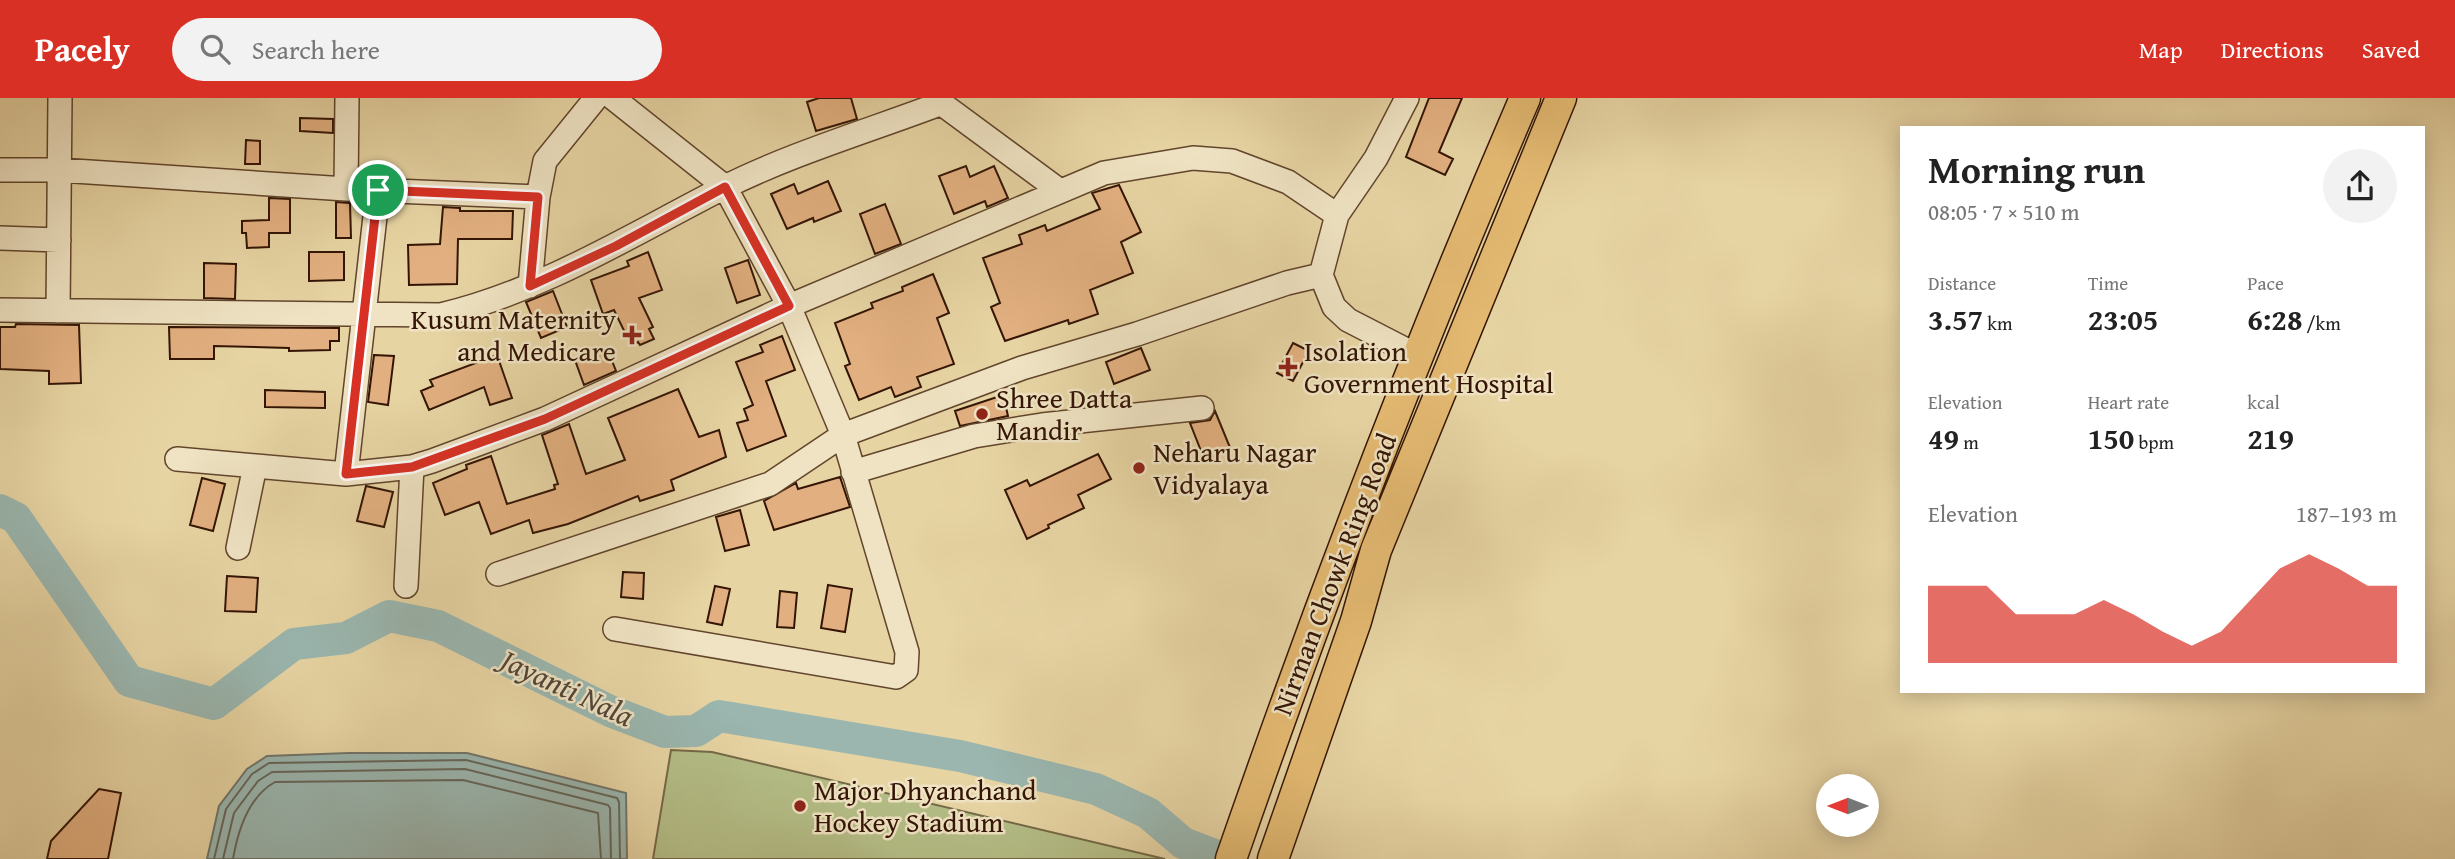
<!DOCTYPE html>
<meta charset="utf-8">
<style>
body{margin:0;font-family:"Gentium Book Plus",serif;background:#f2f2f2;color:#222;height:100vh;display:flex;flex-direction:column;font-size:26px;white-space:nowrap}
*{box-sizing:border-box;margin:0}
p{font-size:23px;color:#767676}
.icon{flex:none;width:38px;height:38px;fill:none;stroke:currentColor;stroke-width:2;stroke-linecap:round;stroke-linejoin:round}
.map{position:relative;flex:1;overflow:hidden}
.drawer{position:absolute;left:1900px;top:28px;width:525px;height:567px;display:flex;flex-direction:column;background:#fff;border-radius:0px;box-shadow:0 4px 18px #0003}
.drawer>*{flex:none}
.needle{width:46px;rotate:270deg}
.controls{position:absolute;left:1816px;top:676px;display:grid;gap:14px}
.controls a{display:grid;place-items:center;width:63px;height:63px;border-radius:50%;background:#fff;box-shadow:0 4px 18px #0003;font-size:35px}
.pin{position:absolute;display:grid;place-items:center;width:60px;height:60px;color:#fff;margin:-30px;border:4px solid #fff;border-radius:50%;box-shadow:0 2px 7px #0007}
.round{display:grid;place-items:center;flex:none;width:74px;height:74px;border-radius:37px;background:#f2f2f2}
.summary{display:flex;align-items:center;justify-content:space-between;height:119px;padding:0 28px}
h1{font-size:38px;font-weight:600;line-height:52px}
.stats{display:grid;grid-template-columns:repeat(3,1fr);gap:10px;height:119px;padding:7px 28px}
.stats div{display:grid;align-content:center}
.stats b{font-size:30px;font-weight:600}
.stats small{font-size:19px;font-weight:400}
.stats p{font-size:19px}
.chart{height:196px;padding:14px 28px}
.chart p{display:flex;justify-content:space-between}
.chart svg{width:100%;height:126px;margin-top:7px;fill:#d93025;opacity:.7}
header{display:flex;align-items:center;gap:42px;box-sizing:border-box;height:98px;padding:0 35px;background:#d93025;color:#fff}
header strong{font-size:33px}
nav{display:flex;gap:38px;margin-inline-start:auto;font-size:24px}
.search{width:490px;height:63px;background:#f2f2f2;display:flex;align-items:center;gap:18px;box-sizing:border-box;padding:0 24px;border-radius:38px;color:#767676;font-size:26px}
.map>svg:first-child{display:block}
.green{fill:#b4bd86;stroke:#746946;stroke-width:2}
.water{fill:#9ab6af;stroke:#71766b;stroke-width:2}
.lines{fill:none;stroke-linecap:round;stroke-linejoin:round}
.shore{stroke:#67665a;stroke-width:2}
.river{stroke:#9ab6af;stroke-width:32}
.building{fill:#e2b080;stroke:#341505;stroke-width:2}
.minor-casing{stroke:#61452c;stroke-width:26}
.major-casing{stroke:#341505;stroke-width:33}
.minor{stroke:#efe3c3;stroke-width:23}
.major{stroke:#e4ba72;stroke-width:30}
.route-casing{stroke:#fff;stroke-width:14}
.route{stroke:#d93025;stroke-width:9}
.poi-dot{fill:#8f2418;stroke:#efe3c3;stroke-width:2.5}
.labels{text-anchor:middle;stroke-width:5;stroke-linejoin:round;paint-order:stroke}
.poi-label{font-size:28px;fill:#341505;stroke:#efe3c3;text-anchor:start}
.street-label{font-size:28px;fill:#341505;stroke:#efe3c3}
.water-label{font-size:30px;font-style:italic;fill:#534538;stroke:#efe3c3}
</style>
<header>
<strong>Pacely</strong>
<div class="search"><svg class="icon" aria-label="search" viewBox="0 0 24 24"><circle cx="10" cy="10" r="6"/><path d="M15 15l6 6"/></svg>Search here</div>
<nav><a>Map</a><a>Directions</a><a>Saved</a></nav>
</header>
<div class="map">
<svg width="2455" height="761" viewBox="0 0 2455 761">
<rect width="100%" height="100%" fill="#e7d4a3"/>
<filter id="stains"><feTurbulence type="fractalNoise" baseFrequency=".00286" numOctaves="4"/><feColorMatrix values="0 0 0 0 .2 0 0 0 0 .09 0 0 0 0 .02 0 0 0 .5 -.17"/></filter>
<radialGradient id="worn" r=".72"><stop offset=".6" stop-color="#630" stop-opacity="0"/><stop offset="1" stop-color="#630" stop-opacity=".3"/></radialGradient>
<!-- green -->
<path class="green" d="M671,652L712,654L1165,761H653Z"/>
<!-- water -->
<path class="water" d="M349,655H467L626,695L627,761H207L219,708L247,671L267,658Z"/>
<g class="lines">
<!-- shore -->
<path class="shore" d="M214,761L226,711L252,676L269,665L466,662L617,700L619,704L620,761
M223,761L234,715L258,683L272,674L465,671L608,707L610,710L611,761
M233,761C238,732 248,699 275,684L463,682L598,715L601,761"/>
<!-- river -->
<path class="river" d="M0,412L16,420L129,583L214,606L294,546L346,540L389,518L438,528L610,613L665,634L696,633L719,618L960,658L1096,691L1148,715L1183,745L1225,761"/>
</g>
<!-- building -->
<path class="building" d="M819,0H851L857,21L816,33L807,4Z
M1429,0H1462L1439,54L1453,61L1445,77L1406,59Z
M300,20L333,21V35L300,33Z
M246,42L260,43V66H245Z
M966,68L970,79L994,68L1008,100L987,109L985,103L954,116L939,78Z
M828,83L841,113L814,124L813,120L787,131L771,96L794,86L798,96Z
M1119,87L1141,134L1121,144L1133,175L1090,192L1098,216L1069,226L1068,222L1005,243L991,209L1000,205L983,160L1022,146L1019,137L1045,127L1047,133L1100,111L1092,95Z
M269,100L290,101V135H269V149L247,150L246,135H242V123L269,122Z
M336,104L350,105L351,140H336Z
M885,106L901,146L875,156L860,116Z
M443,109L460,110V113H513L512,141H458L457,186L409,187L408,147L440,146Z
M309,154H344V182L309,183Z
M648,154L662,192L639,200L653,229L649,231L654,241L640,247L638,244L631,247L614,212L603,216L591,182L629,168L627,163Z
M748,162L760,197L737,205L725,170Z
M204,165L236,166L235,201L204,200Z
M933,176L949,215L937,220L954,266L917,279L921,289L895,299L891,289L859,302L845,268L850,266L835,225L873,210L871,205L903,193L902,189Z
M553,193L567,229L541,240L526,204Z
M16,226L79,227L81,285L49,286V273L0,271V229H15Z
M169,229L339,230V243H330V252L289,253V250L214,248V261H170Z
M782,238L795,272L766,283L786,338L747,353L737,325L748,322L744,311L753,307L736,264L763,254L760,247Z
M1293,245L1309,253L1293,283L1277,275Z
M607,250L616,273L584,287L575,262Z
M1141,250L1150,272L1114,286L1106,264Z
M374,257L394,258L388,307L368,304Z
M497,257L512,300L490,307L484,289L429,312L421,293L433,288L430,282Z
M678,291L699,339L719,332L726,359L671,382L674,392L640,403L638,398L568,426L533,435L529,422L491,436L479,404L445,417L433,385L467,371L466,367L491,358L507,406L555,391L554,387L558,386L542,337L569,326L586,376L625,362L608,320Z
M265,292L325,294V310L265,309Z
M1003,297L1008,318L960,328L955,313Z
M1215,313L1231,352L1205,363L1190,325L1210,322Z
M1098,356L1111,381L1078,397L1084,410L1048,427L1049,430L1027,441L1005,392L1027,382L1030,388Z
M840,379L850,409L774,432L764,403L796,385L798,391Z
M202,380L225,386L213,433L190,427Z
M366,388L393,394L384,429L357,423Z
M740,412L749,447L725,453L716,419Z
M623,474L644,475L643,501L621,499Z
M227,478L258,480L256,514L225,513Z
M828,487L852,491L845,534L821,530Z
M715,488L730,491L722,527L707,524Z
M780,493L797,495L794,530L777,529Z
M99,691L121,695L108,761H47L51,743Z"/>
<g class="lines">
<defs>
<path id="minor" d="M613,0L725,89L789,208L843,337L907,554L906,572L896,579L615,531
M934,0L1060,93
M1407,0L1376,60L1337,117L1321,177L1334,209L1348,222L1418,258
M0,72H59L346,91L538,99
M346,91L347,0
M0,140L59,142
M530,188L538,99L545,63L596,0
M0,212L441,217C542,193 631,137 723,90C790,56 871,32 942,5
M58,213L60,0
M177,361L346,376L412,369L432,363L545,321L789,208L1104,75L1193,60L1232,63L1288,84L1337,117
M853,374L974,338L1042,327L1202,310
M346,376L378,92
M238,450L255,368
M498,476L770,386L843,337L1022,270L1137,236L1287,185L1321,177
M406,488L412,369"/>
<path id="major" d="M1231,761C1320,504 1417,250 1525,0
M1273,761L1356,523L1376,452L1561,0"/>
</defs>
<!-- minor casing -->
<use href="#minor" class="minor-casing"/>
<!-- major casing -->
<use href="#major" class="major-casing"/>
<!-- minor -->
<use href="#minor" class="minor"/>
<!-- major -->
<use href="#major" class="major"/>
</g>
<g class="lines">
<defs>
<path id="route" d="M725,89L789,208L545,321L412,369L346,376L378,92L538,99L530,188L616,148Z"/>
</defs>
<!-- route casing -->
<use href="#route" class="route-casing"/>
<!-- route -->
<use href="#route" class="route"/>
</g>
<!-- markers -->
<g class="poi-dot">
<path d="M628.5 226.5h7v7h7v7h-7v7h-7v-7h-7v-7h7z"/>
<path d="M1284.5 258.5h7v7h7v7h-7v7h-7v-7h-7v-7h7z"/>
<circle cx="982" cy="316" r="7"/>
<circle cx="1139" cy="370" r="7"/>
<circle cx="800" cy="708" r="7"/>
</g>
<g class="labels">
<!-- poi labels -->
<g class="poi-label">
<text x="616" y="231" text-anchor="end">Kusum Maternity<tspan x="616" dy="32">and Medicare</tspan></text>
<text x="1304" y="263">Isolation<tspan x="1304" dy="32">Government Hospital</tspan></text>
<text x="996" y="310">Shree Datta<tspan x="996" dy="32">Mandir</tspan></text>
<text x="1153" y="364">Neharu Nagar<tspan x="1153" dy="32">Vidyalaya</tspan></text>
<text x="814" y="702">Major Dhyanchand<tspan x="814" dy="32">Hockey Stadium</tspan></text>
</g>
<!-- street labels -->
<g class="street-label">
<text transform="translate(1334 476) rotate(-69)" y="10">Nirman Chowk Ring Road</text>
</g>
<!-- water labels -->
<g class="water-label">
<text transform="translate(567 590) rotate(25)" y="10">Jayanti Nala</text>
</g>
</g>
<rect width="100%" height="100%" filter="url(#stains)"/>
<rect width="100%" height="100%" fill="url(#worn)"/>
</svg>
<div class="controls">
<a><svg class="needle" viewBox="-14 -14 28 28"><path d="M0-13l5 13h-10z" fill="#e53935"/><path d="M0 13l5-13h-10z" fill="#767676"/></svg></a>
</div>
<div class="pin" style="left:378px;top:92px;background:#1e9e55"><svg class="icon" aria-label="arrive" viewBox="0 0 24 24"><path d="M6 21V4h12l-3 4 3 4H6"/></svg></div>
<section class="drawer">
<div class="summary"><div><h1>Morning run</h1><p>08:05 · 7 × 510 m</p></div><a class="round"><svg class="icon" aria-label="share" viewBox="0 0 24 24"><path d="M12 15V3M7 8l5-5 5 5M5 13v7h14v-7"/></svg></a></div>
<div class="stats">
<div><p>Distance</p><b>3.57<small> km</small></b></div>
<div><p>Time</p><b>23:05</b></div>
<div><p>Pace</p><b>6:28<small> /km</small></b></div>
</div>
<div class="stats">
<div><p>Elevation</p><b>49<small> m</small></b></div>
<div><p>Heart rate</p><b>150<small> bpm</small></b></div>
<div><p>kcal</p><b>219</b></div>
</div>
<div class="chart"><p><span>Elevation</span>187–193 m</p>
<svg viewBox="0 0 160 44" preserveAspectRatio="none"><path d="M0 44V17L10 17L20 17L30 27L40 27L50 27L60 22L70 27L80 33L90 38L100 33L110 22L120 11L130 6L140 11L150 17L160 17V44z"/></svg>
</div>
</section>
</div>
